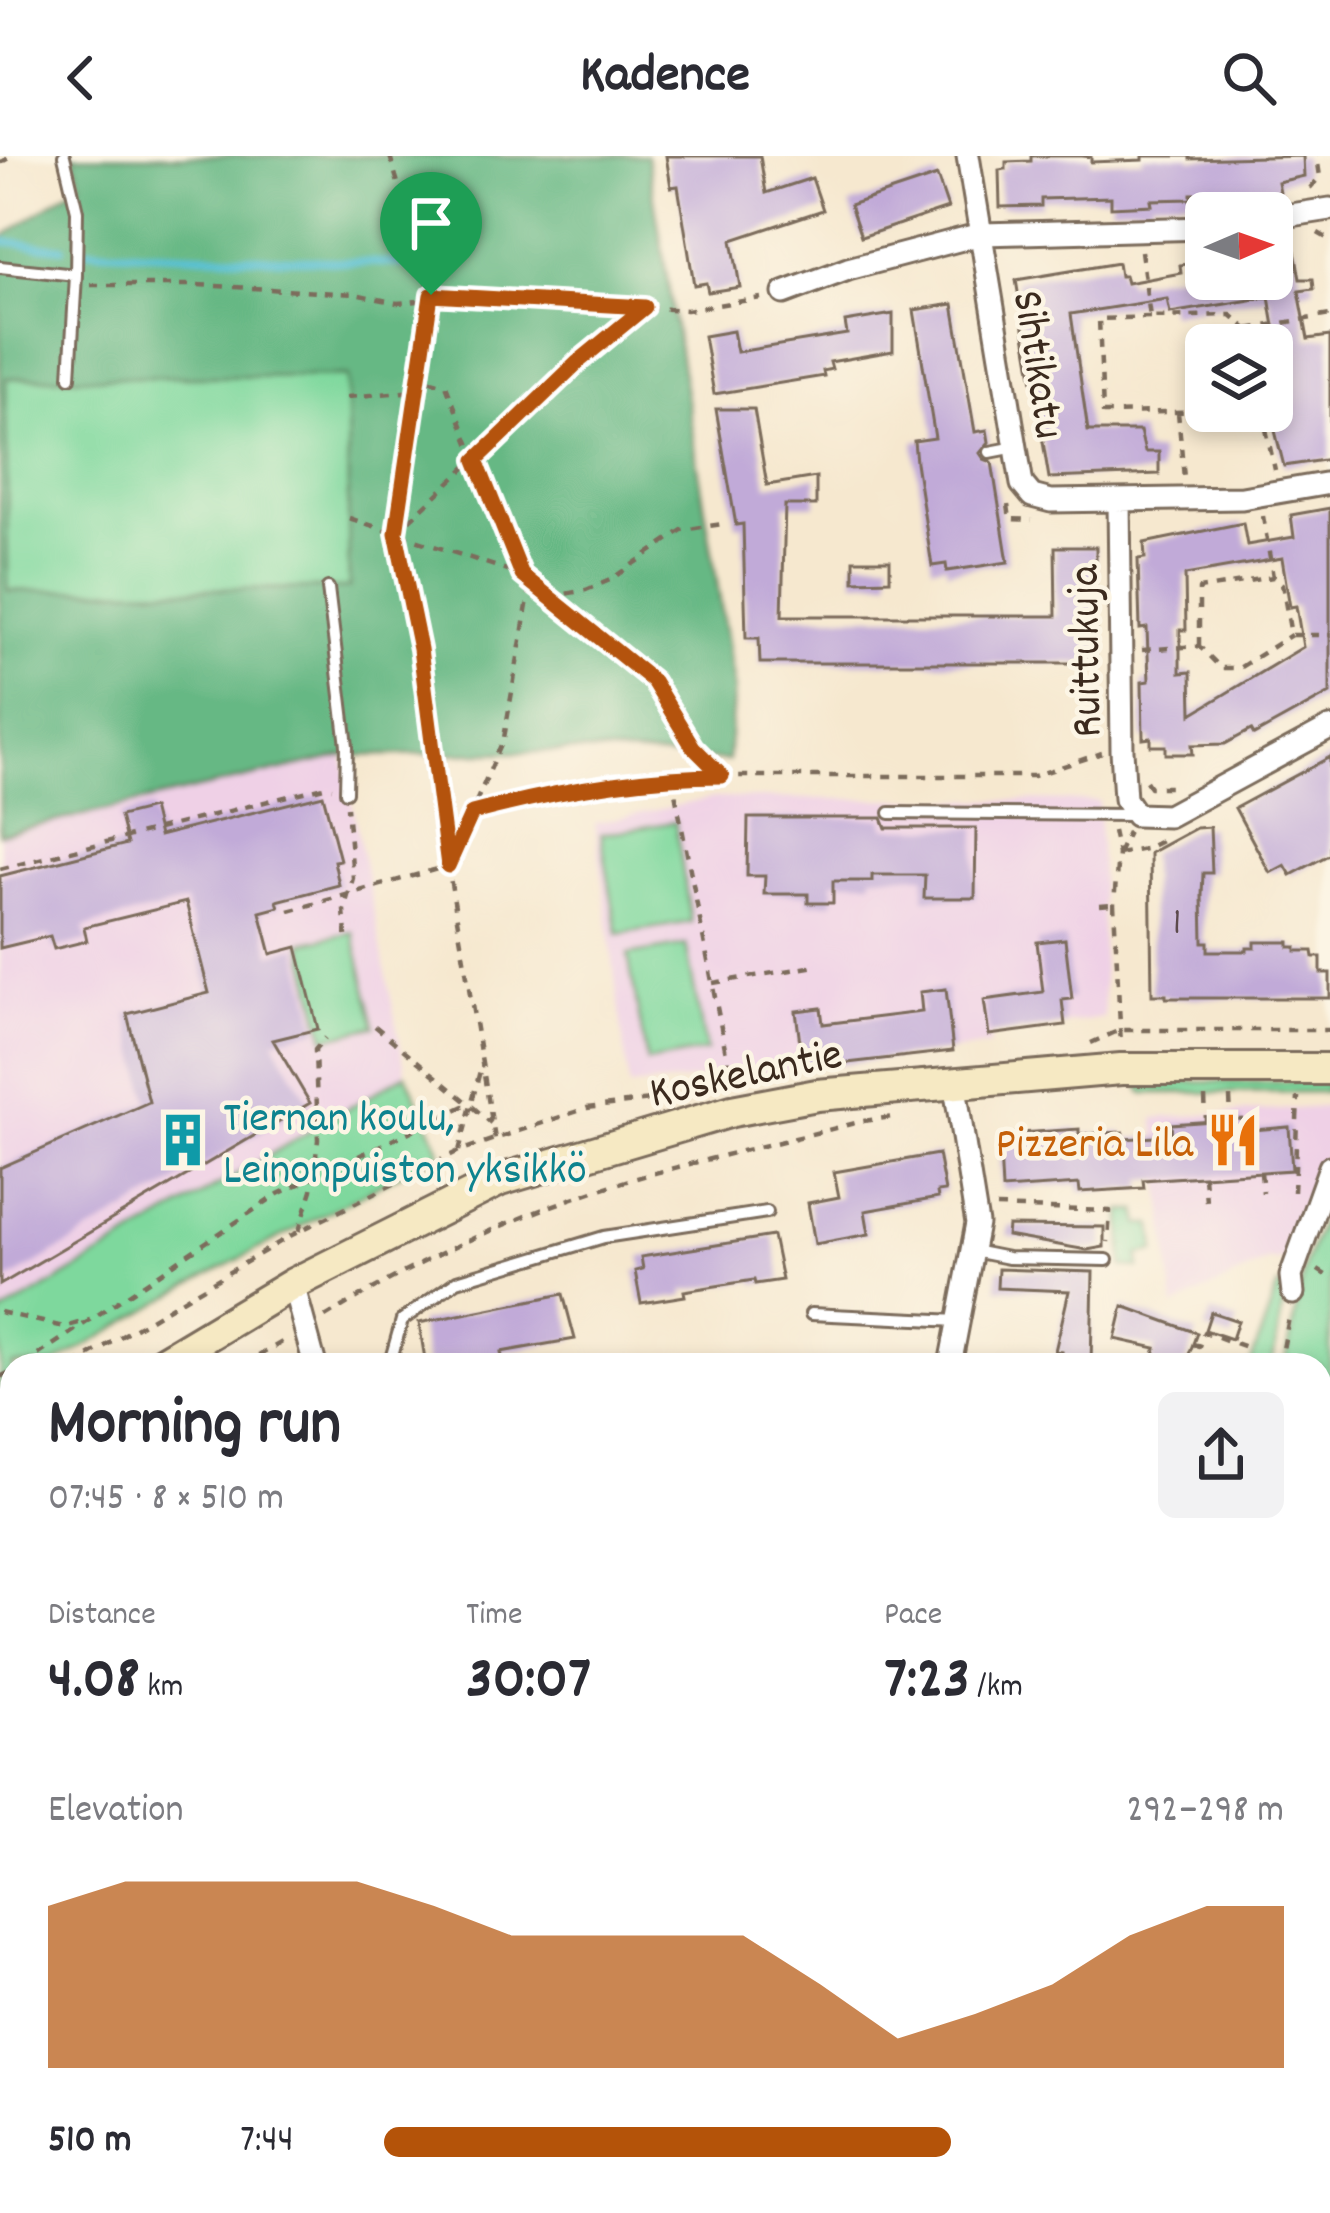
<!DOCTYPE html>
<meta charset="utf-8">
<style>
body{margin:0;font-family:Dekko,sans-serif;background:#f2f2f3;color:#2b2b33;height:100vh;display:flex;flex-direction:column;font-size:45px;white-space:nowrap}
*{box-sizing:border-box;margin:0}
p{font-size:39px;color:#7c7c81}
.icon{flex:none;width:66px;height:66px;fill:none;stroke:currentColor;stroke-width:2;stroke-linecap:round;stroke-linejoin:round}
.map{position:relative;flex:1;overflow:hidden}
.panel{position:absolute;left:0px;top:1197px;width:1332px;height:861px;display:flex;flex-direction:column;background:#fff;border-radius:36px 36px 0 0;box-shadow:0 6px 18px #0003}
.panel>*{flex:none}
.needle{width:78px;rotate:88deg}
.tools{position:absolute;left:1185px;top:36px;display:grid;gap:24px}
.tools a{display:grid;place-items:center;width:108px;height:108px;border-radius:18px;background:#fff;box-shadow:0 6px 18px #0003;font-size:60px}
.pin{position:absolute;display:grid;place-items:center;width:102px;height:102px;color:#fff;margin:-123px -51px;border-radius:50% 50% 50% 0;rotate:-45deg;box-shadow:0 0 12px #0007}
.pin .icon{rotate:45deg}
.round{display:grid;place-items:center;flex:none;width:126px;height:126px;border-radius:18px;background:#f2f2f3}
.summary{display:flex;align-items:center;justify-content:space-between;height:204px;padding:0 48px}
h1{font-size:66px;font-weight:700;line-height:90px}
.figures{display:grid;grid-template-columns:repeat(3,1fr);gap:18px;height:204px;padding:12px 48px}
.figures div{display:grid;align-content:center}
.figures b{font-size:60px;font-weight:700}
.figures small{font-size:33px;font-weight:400}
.figures p{font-size:33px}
.chart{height:336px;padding:24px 48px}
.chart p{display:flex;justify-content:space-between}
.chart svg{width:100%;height:216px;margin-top:12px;fill:#b45309;opacity:.7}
ul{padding:0 48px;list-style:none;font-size:39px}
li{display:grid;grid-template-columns:192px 144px 1fr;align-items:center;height:90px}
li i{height:30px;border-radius:15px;background:#b45309}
header{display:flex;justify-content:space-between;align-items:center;height:156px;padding:0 48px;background:#fff;font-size:54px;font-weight:700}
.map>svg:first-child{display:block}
.built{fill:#efd0e6}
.green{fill:#7ed89d;stroke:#5c815e;stroke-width:3}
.forest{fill:#66b884;stroke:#507151;stroke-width:3;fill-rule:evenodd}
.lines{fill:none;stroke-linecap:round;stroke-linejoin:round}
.stream{stroke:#55bfd1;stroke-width:8}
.building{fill:#c1aad8;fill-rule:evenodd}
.lane-casing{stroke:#7c6c5c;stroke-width:16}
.street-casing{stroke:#7c6c5c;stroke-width:27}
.secondary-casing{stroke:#7c6c5c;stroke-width:36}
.path{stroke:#7c6c5c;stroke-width:4.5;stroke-dasharray:9 9;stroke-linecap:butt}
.lane{stroke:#fff;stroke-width:10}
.street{stroke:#fff;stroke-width:21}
.secondary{stroke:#f6e9c3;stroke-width:30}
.rail{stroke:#3b2a1e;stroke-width:8;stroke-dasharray:18 9;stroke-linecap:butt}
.route-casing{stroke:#fff;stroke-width:24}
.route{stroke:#b45309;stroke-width:15}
.labels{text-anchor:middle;stroke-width:9;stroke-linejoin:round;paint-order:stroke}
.number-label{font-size:39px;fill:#5c4a4c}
.street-label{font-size:45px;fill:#3b2a1e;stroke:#fcf5e5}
.culture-label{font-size:45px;fill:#0d838f;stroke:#fcf5e5;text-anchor:start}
.food-label{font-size:45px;fill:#c56008;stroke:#fcf5e5;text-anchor:end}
</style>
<header><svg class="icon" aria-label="back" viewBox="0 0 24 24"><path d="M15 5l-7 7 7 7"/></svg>Kadence<svg class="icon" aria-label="search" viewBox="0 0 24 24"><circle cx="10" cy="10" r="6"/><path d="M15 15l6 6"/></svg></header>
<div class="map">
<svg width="1330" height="2057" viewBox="0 0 1330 2057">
<rect width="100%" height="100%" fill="#fcf5e5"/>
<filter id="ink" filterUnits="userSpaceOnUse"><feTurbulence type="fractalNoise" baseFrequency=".00833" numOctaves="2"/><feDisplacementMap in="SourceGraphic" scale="24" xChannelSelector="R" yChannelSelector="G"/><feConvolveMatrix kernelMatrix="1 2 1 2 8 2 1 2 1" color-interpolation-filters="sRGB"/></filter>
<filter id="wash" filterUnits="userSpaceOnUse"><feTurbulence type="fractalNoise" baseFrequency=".004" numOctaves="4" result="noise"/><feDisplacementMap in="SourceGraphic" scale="48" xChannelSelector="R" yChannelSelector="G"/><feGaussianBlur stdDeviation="2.7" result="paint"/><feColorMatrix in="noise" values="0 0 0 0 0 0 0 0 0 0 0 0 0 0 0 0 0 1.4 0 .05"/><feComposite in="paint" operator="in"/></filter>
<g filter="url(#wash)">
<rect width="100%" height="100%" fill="#f6e8cf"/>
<!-- built -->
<path class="built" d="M343,600L406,918L0,1159V678Z
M713,642L1099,645L1104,862L990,879L989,890L953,895L629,931L595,667Z
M1324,951L1330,955V988L1285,1104L1267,1105L1174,1151L1154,962Z"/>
<!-- green -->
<path class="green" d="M347,219L349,432L8,435L6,222Z
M675,666L691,766L618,778L601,678Z
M353,776L375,870L325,882L302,787Z
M686,789L706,895L647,906L628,799Z
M406,918L441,996L192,1128L53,1209H12V1233L0,1240V1159Z
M1138,926H1328L1325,936L1143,937Z
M1330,1040V1519L1320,1528V1209H1285L1306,1105Z
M1122,1055H1138L1140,1069H1153L1156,1095L1139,1099L1140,1112L1123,1111Z
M1278,1130L1286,1133L1272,1209H1250Z"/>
<!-- forest -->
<path class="forest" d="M73,0H647L734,530L728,605L582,595L343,600L0,678V83L81,27ZM347,220L349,432L8,435L6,222Z
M12,1377V1443L0,1449V1384Z
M799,2046H975L984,2054L784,2057Z"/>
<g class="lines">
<!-- stream -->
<path class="stream" d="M0,85L62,92
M85,94L402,108"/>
</g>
<g id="blocks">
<!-- building -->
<path class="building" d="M666,0H760L766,37L812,22L823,54L732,84L740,131L708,136L706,127L694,129L678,30L671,31Z
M1031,0H1082L1091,1V6L1143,4V0H1190V3L1303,0L1304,20L1278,26L1280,36L1244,43V37L1191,38V43L1151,44L1152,49L1111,51V41L1041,43V50L1000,51L999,14L1006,13V6L1031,5Z
M937,20L948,52L861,81L850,49Z
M1294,90L1300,123H1313L1314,133L1299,135L1308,183L1330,180V303L1284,310L1270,255L1275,176L1269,141L1170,157L1167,143L1071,158L1088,275H1140L1145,296H1159V318L1049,322L1016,124L1118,107L1120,120H1125L1127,127L1181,117L1180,109L1206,105V123H1272V94Z
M953,148L975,276L987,274L989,286L980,297L984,303L992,306L1008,406L947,415L946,408L932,410L916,306L914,285L935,282L914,154Z
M893,158V195L830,206L832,213L823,215L824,220L714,238L704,180L733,175L737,196L847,178L845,166Z
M716,253H754L767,329L816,321V349H785L782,460H1056L1055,391H1096V507H760L759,482H746L743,368L736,369Z
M1330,352V537L1254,579L1251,574L1225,588L1192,589L1193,598H1166V590H1151V582L1143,583L1142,526L1149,525L1147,472L1140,473L1138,403L1145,402L1144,387L1243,367L1247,389L1294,381L1291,359ZM1282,402L1290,451L1296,450L1303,491L1192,558L1191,516L1180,517V474H1186L1185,419Z
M854,404H890V424L854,425Z
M1330,601V698L1291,719L1285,709L1270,717L1235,652Z
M323,639L340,704L334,705L339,729L277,745L279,751L260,756L271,798L297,791L318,873L273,884L310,947L0,1129V1012L149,946L127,858L209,837L186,746L84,771L87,785L54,793L50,780L0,792V720L127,688L120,660L152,652L159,680Z
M748,662H882L886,672H976L975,742H924L925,719H872V725H833V747H808V738H764L765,720H747Z
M1210,671L1212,717H1203L1202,740L1203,786H1208V795H1247V792H1255V786H1289V791H1296V795H1313L1314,801H1321V817H1330V842H1166V839H1152L1150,697L1196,672Z
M1065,783L1072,843L1062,844L1065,869L989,879L984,844L1043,836L1037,786Z
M946,833L953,895L803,912L796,855L821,852L823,868L922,856L920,836Z
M1242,963L1243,975L1289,971L1292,1014L1143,1024L1144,1032L1080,1036L1079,1028L1002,1033L1000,995H1007L1006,978L1079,973V978L1123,976V983L1172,980L1171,968Z
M938,998L945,1035L937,1036L938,1042L865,1055L869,1078L815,1088L808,1047L839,1041L834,1016Z
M1008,1070L1104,1071V1091L1087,1094L1007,1080Z
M773,1080L782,1124L755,1128L754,1124L684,1135L685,1140L641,1147L635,1115L643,1113L641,1101Z
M998,1113L1093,1116L1091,1209H1059L1062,1196L1055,1195L1069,1135L997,1132Z
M563,1138L575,1183L501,1196L502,1200L426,1209L419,1167Z
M1123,1150L1197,1177L1185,1209H1150L1156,1192L1115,1183Z
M1211,1156L1238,1165L1232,1183L1205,1174Z"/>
</g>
</g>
<g filter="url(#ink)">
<use href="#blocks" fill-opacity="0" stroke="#7c6c5c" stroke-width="3"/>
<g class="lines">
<defs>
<path id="lane" d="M64,0L77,55L76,119
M0,111L76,119L70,221
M990,296L1016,291
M328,432L347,590L346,636
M890,657L1133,659
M973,1095L1008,1102L1107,1104
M811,1158L958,1165
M372,1209L391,1203L402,1164L457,1125L604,1081L767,1056"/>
<path id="street" d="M968,0L1022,328L1032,340L1051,345L1242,342L1330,327
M1272,62L1330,53
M784,137L848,113L981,78L1206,72
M1119,345L1122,594L1125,643L1136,659L1168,660L1330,572
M293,1128L315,1209
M1293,1137L1291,1120L1330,1011
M950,1209L977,1068L954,925
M0,1612L12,1606
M1320,1869L1330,1858
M0,1914L12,1908
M161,2046L165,2057
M1191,2046L1204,2057
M614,2051L618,2046
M233,2057L283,2046
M1147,2057L1156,2046"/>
<path id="secondary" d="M158,1209L293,1128L500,1024L732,955L817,939L1121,913H1330
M0,1302L12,1295"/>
</defs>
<!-- lane casing -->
<use href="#lane" class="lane-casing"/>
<!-- street casing -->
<use href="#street" class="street-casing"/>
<!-- secondary casing -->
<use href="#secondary" class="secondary-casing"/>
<!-- path -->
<path class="path" d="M390,0L431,139L396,377L420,493L448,710L495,983
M0,7L12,0
M1310,32L1320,21L1317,0
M1211,50L1259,43
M1318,77L1330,84
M1141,95L1150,161L1231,159L1247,173
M90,129H198L355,138L397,147L430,144
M432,139L686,154L761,142
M1150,161L1099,163L1103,257L1237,255
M1250,189L1247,173L1330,159
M347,241L415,235
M1262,255L1275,314
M1178,256L1184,322
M1008,349L1010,363L1032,364
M1263,360L1273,421L1282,428L1291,479H1330
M349,362L522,419L654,525L693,591L722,620
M396,377L578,206L645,151
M549,441L586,434L610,424L682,374L722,368
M1199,490V433L1273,421
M1142,494L1199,490L1221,512H1239L1291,479
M672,621L732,928
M1146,625L1150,631H1174
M473,657L552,636L672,620H1034L1102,597
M1113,675L1118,698L1114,748L1121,890
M1118,698L1145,693L1163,684
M1118,698L1128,676
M0,713L324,631L332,632
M1100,749L1114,748
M289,755L448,710L504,582L529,438L446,229L417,221
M346,780L344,754L353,722L347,651
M713,827L815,810
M375,870L473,951
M1091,887L1120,874H1330
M1205,941L1206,965
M1230,941L1231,963
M459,995L480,915
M1261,1016L1263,1037
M1204,1020L1206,1045
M1294,1036L1298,941
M996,1051L1110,1055L1108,1086
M299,1075L312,1034L318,984L315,894L325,882
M1318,1114L1330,1122
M0,1156L64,1171L90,1164
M325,1161C420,1103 525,1054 633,1023C709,1002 786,985 863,965L893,961
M1193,1188L1199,1190L1204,1176L1246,1191
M23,1209L278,1038L464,950L473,951L491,967
M73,1209L290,1080L459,995L587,952L682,940
M243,1209L284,1185
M1280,1209L1290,1156
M1320,1219L1330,1218
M0,1221L12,1215
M0,1251L12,1244
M1320,1297L1330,1294
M0,1353L12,1346
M1320,1808L1330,1820"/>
<!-- lane -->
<use href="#lane" class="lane"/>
<!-- street -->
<use href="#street" class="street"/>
<!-- secondary -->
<use href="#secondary" class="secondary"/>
<!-- rail -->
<path class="rail" d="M1320,1572L1330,1563
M732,2057L746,2046"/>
</g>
</g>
<g class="lines" filter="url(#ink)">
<defs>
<path id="route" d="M431,139L645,151L578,206L476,304L522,419L653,525L693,591L722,620C637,620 555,635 472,657L448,710L420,493L396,377Z"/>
</defs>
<!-- route casing -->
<use href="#route" class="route-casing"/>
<!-- route -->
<use href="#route" class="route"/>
</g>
<!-- icons -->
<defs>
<symbol id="building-bare" viewBox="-9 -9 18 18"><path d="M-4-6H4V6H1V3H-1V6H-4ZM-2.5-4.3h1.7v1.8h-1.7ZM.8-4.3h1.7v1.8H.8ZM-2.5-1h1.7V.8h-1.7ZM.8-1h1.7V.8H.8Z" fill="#0f9aa8" stroke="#fcf5e5" stroke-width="2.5" paint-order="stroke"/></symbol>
<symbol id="restaurant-bare" viewBox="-9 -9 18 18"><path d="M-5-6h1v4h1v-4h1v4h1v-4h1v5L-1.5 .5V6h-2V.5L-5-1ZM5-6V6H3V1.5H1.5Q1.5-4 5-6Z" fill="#e8710a" stroke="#fcf5e5" stroke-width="2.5" paint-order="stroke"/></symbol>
</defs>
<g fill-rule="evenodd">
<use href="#building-bare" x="145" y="946" width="76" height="76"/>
<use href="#restaurant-bare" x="1195" y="946" width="76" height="76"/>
</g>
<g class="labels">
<!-- number labels -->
<g class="number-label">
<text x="1177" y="777">1</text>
</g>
<!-- street labels -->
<g class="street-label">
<text transform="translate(1042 208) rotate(81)" y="16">Sihtikatu</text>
<text transform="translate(1082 495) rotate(-91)" y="16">Ruittukuja</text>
<text transform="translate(745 914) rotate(-12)" y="16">Koskelantie</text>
</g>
<!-- culture labels -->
<g class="culture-label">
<text x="223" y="974">Tiernan koulu,<tspan x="223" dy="52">Leinonpuiston yksikkö</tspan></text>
</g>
<!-- food labels -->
<g class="food-label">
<text x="1193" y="1000">Pizzeria Lila</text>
</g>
</g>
</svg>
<div class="tools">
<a><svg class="needle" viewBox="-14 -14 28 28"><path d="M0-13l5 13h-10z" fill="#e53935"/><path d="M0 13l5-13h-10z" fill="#7c7c81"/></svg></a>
<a><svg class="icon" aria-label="layers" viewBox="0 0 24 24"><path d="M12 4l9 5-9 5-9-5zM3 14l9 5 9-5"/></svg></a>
</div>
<div class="pin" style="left:431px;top:139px;background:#1e9e55"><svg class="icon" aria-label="arrive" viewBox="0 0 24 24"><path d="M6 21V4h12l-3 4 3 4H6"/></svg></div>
<section class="panel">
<div class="summary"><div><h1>Morning run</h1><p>07:45 · 8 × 510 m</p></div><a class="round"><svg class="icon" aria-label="share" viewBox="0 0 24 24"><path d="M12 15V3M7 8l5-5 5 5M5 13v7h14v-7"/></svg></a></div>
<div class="figures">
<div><p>Distance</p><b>4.08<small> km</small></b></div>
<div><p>Time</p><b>30:07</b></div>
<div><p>Pace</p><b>7:23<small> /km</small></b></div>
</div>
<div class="chart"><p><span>Elevation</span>292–298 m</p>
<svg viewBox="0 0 160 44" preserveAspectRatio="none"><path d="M0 44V11L10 6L20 6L30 6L40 6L50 11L60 17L70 17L80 17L90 17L100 27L110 38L120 33L130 27L140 17L150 11L160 11V44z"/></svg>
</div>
<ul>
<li><b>510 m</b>7:44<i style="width:63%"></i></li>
</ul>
</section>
</div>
